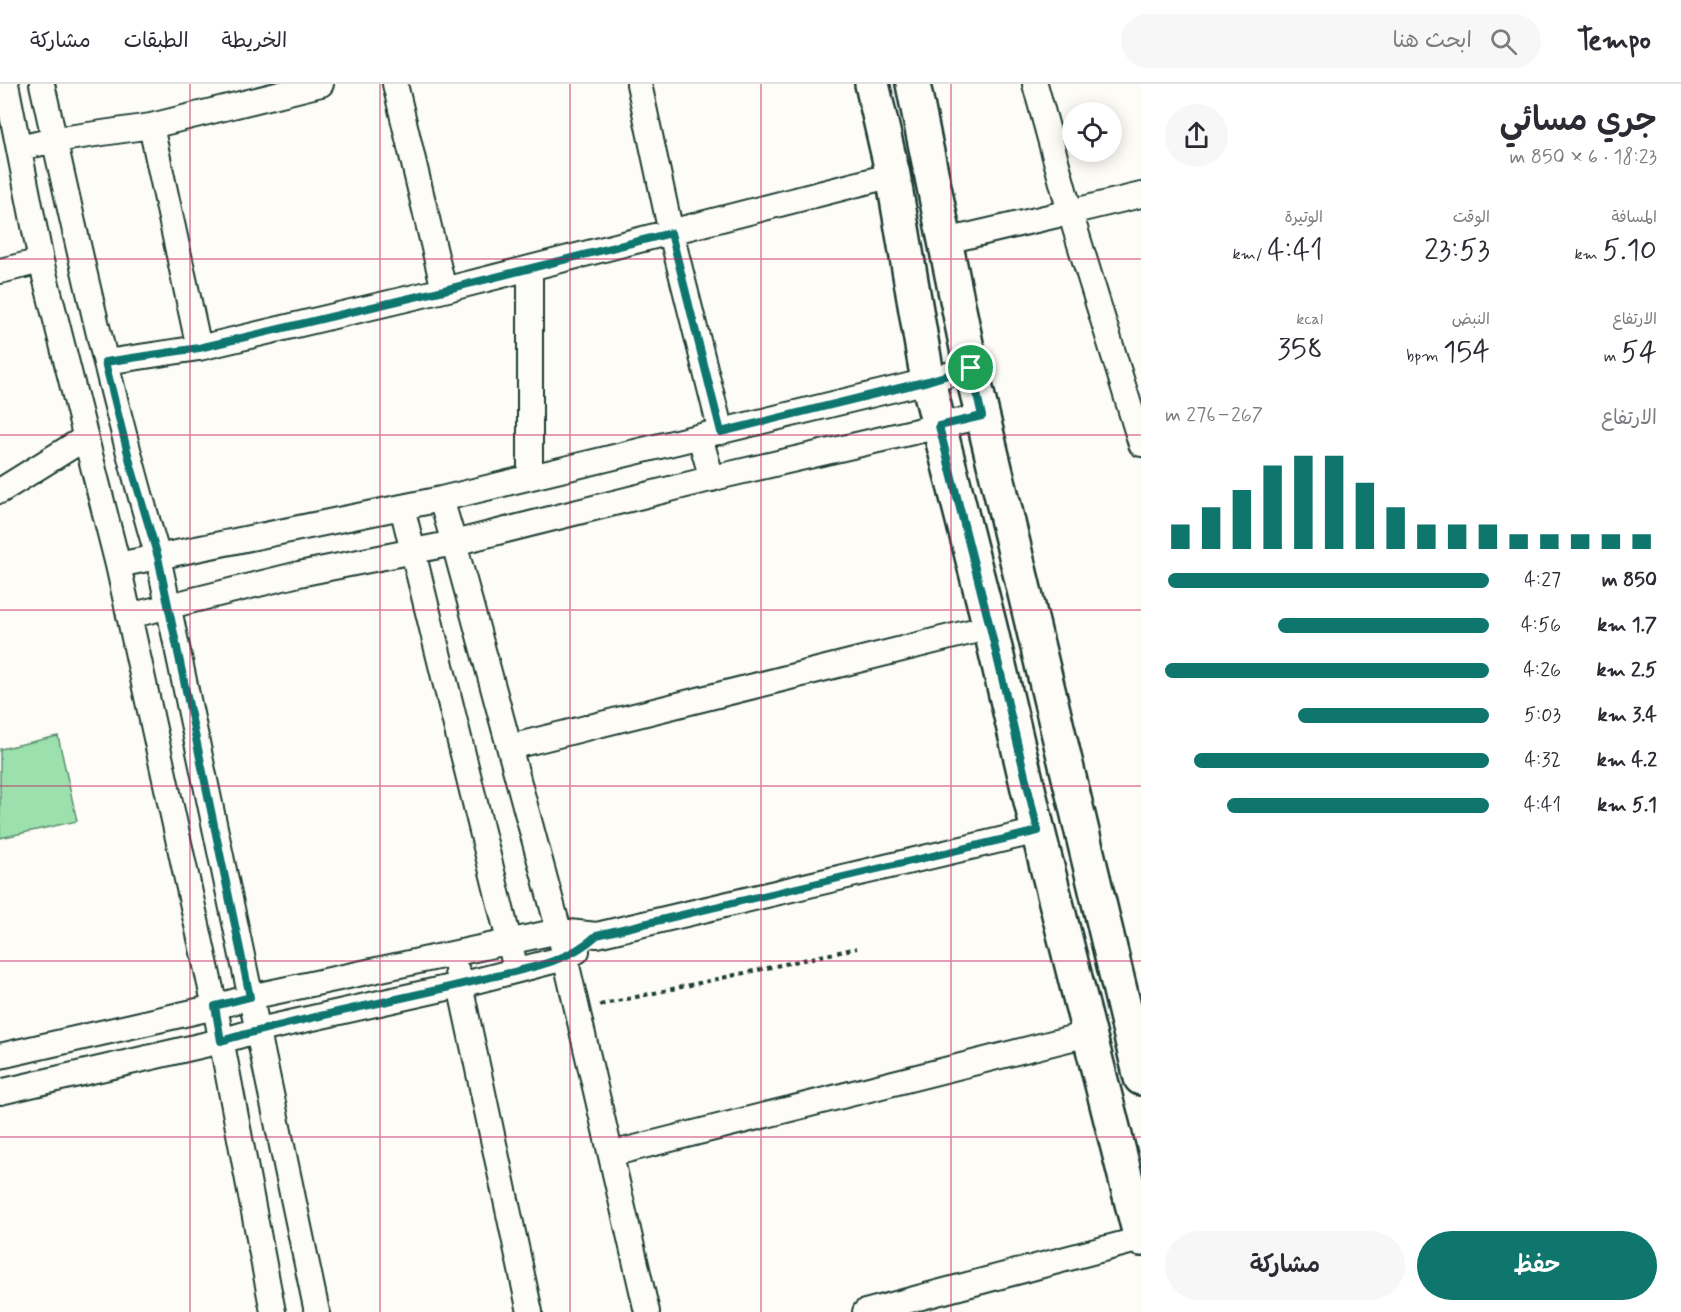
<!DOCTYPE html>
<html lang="ar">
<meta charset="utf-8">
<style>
body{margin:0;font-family:Mynerve,"Playpen Sans Arabic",sans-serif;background:#f7f7f7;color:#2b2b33;direction:rtl;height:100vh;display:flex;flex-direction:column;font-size:22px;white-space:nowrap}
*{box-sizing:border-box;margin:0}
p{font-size:20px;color:#7c7c81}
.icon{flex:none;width:33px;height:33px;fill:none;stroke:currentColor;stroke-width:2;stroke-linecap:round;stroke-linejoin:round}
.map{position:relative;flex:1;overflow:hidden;direction:ltr}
.details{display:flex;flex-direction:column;background:#fff;width:540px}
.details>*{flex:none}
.fabs{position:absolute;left:1062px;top:18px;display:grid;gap:12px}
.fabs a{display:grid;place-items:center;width:60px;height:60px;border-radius:50%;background:#fff;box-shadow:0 3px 15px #0003;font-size:30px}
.pin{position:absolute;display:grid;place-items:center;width:51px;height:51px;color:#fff;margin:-26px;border:3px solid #fff;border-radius:50%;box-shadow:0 2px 6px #0007}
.round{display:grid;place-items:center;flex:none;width:63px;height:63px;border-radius:32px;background:#f7f7f7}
.head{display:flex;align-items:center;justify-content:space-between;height:102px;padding:0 24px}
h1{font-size:33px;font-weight:600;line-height:45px}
.figures{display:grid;grid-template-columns:repeat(3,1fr);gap:9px;height:102px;padding:6px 24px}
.figures div{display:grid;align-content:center}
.figures b{font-size:30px;font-weight:600}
.figures small{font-size:16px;font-weight:400}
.figures p{font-size:16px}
.chart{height:168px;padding:12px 24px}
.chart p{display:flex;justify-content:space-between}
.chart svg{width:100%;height:108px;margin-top:6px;stroke:#0f766e;stroke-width:6}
.cta{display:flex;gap:12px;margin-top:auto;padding:12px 24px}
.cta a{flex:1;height:69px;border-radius:36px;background:#0f766e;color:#fff;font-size:24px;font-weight:600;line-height:69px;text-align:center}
.cta a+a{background:#f7f7f7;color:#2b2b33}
ul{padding:0 24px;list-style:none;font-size:20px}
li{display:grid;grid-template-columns:96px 72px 1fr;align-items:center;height:45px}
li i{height:15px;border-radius:8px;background:#0f766e}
header{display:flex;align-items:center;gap:36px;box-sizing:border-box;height:84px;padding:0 30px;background:#fff;border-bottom:2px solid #e1e1e2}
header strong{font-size:28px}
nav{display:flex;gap:33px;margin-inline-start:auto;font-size:21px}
.search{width:420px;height:54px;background:#f7f7f7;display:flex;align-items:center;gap:15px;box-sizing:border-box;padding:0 21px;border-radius:33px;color:#7c7c81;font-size:22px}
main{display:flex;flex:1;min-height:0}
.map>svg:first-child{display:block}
.green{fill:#9be0ad;stroke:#5d8e70;stroke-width:1.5}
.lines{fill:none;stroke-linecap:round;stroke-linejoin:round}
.minor-casing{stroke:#1f3d34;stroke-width:28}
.secondary-casing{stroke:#1f3d34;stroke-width:38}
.path{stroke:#1f3d34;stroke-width:4;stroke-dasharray:4.5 4.5;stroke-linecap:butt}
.minor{stroke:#fdfcf7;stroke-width:24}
.secondary{stroke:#fdfcf7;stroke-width:33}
.route-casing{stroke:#fff;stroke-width:12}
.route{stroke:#0f766e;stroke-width:8}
.grid{fill:none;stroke:#c2185b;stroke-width:1.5;stroke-opacity:0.55}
</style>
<header>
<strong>Tempo</strong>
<div class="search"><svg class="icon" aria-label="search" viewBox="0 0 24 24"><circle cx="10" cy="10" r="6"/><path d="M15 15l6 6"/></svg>ابحث هنا</div>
<nav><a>الخريطة</a><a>الطبقات</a><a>مشاركة</a></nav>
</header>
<main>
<section class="details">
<div class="head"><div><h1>جري مسائي</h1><p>18:23 · 6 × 850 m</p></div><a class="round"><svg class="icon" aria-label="share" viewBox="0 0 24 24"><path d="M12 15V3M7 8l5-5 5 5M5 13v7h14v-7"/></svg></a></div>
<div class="figures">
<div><p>المسافة</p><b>5.10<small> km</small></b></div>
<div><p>الوقت</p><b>23:53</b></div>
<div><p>الوتيرة</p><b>4:41<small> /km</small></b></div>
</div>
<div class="figures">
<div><p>الارتفاع</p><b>54<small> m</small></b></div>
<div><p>النبض</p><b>154<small> bpm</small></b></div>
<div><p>kcal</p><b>358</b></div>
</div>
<div class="chart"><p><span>الارتفاع</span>267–276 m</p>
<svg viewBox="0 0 160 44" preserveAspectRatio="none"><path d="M5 44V34M15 44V27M25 44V20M35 44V10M45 44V6M55 44V6M65 44V17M75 44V27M85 44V34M95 44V34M105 44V34M115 44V38M125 44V38M135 44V38M145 44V38M155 44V38"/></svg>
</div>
<ul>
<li><b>850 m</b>4:27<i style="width:99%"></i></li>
<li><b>1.7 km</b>4:56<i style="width:65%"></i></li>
<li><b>2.5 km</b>4:26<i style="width:100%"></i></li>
<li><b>3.4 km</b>5:03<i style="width:59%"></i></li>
<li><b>4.2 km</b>4:32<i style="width:91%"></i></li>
<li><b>5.1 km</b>4:41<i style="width:81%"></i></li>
</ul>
<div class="cta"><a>حفظ</a><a>مشاركة</a></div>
</section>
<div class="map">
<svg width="1141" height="1228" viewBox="0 0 1141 1228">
<rect width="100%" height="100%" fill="#fdfcf7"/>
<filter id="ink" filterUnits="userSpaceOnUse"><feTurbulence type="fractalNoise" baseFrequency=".0167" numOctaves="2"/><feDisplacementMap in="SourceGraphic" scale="12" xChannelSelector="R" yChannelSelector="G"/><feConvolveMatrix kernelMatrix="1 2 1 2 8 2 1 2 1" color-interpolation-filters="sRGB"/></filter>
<g filter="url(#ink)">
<!-- green -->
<path class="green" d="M58,652L77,737L0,754V665Z"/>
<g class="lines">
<defs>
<path id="minor" d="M6,0L41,177L118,481L215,923L273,1228
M42,0C77,158 112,317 158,473L317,1228
M395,0L444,206
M639,0L671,149L721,348
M151,42L199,264
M20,64L54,56L151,42L321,0
M1141,111L1070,128L1141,360
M946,157L1070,128L1035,0
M0,187L41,177
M106,278L199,264L444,206L893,91
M700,353L712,395
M530,393V184
M0,407L85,354
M441,415L454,459L559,847L647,1228
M402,423L513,873
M118,481L441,415L928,297L971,284
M129,532L299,490L454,459L726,391L982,332
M510,663L990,543
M457,887L530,1228
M0,972L215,923L250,913L559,847L597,851L1038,747
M0,1008L221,957L259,946L460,901L565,874L577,867
M611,1070L1088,950
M865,1228L1141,1155"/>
<path id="secondary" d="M872,0L893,91L928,297L939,342L990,543L1038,747L1141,1155
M913,0L971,284L1141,994"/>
</defs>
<!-- minor casing -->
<use href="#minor" class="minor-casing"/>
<!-- secondary casing -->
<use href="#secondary" class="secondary-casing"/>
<!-- path -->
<path class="path" d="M600,921L857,864"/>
<!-- minor -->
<use href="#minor" class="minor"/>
<!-- secondary -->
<use href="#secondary" class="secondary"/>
</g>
</g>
<g class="lines" filter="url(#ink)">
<defs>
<path id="route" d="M671,149L721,348L928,297L971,284L982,332L939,342L990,543L1038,747L597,851C566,880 523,885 483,895C396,917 307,932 221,957L215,922L250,913L158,473L131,382L105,278L199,264L444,206Z"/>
</defs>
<!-- route casing -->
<use href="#route" class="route-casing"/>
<!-- route -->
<use href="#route" class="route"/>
</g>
<!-- grid -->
<path class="grid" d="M190,0V1228M380,0V1228M570,0V1228M761,0V1228M951,0V1228M0,175H1141M0,351H1141M0,526H1141M0,702H1141M0,877H1141M0,1053H1141"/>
</svg>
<div class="fabs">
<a><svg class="icon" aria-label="locate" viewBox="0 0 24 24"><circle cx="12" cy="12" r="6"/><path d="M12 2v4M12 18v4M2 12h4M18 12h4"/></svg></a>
</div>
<div class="pin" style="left:971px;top:284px;background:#1e9e55"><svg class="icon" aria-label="arrive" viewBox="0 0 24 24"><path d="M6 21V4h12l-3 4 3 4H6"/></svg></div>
</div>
</main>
